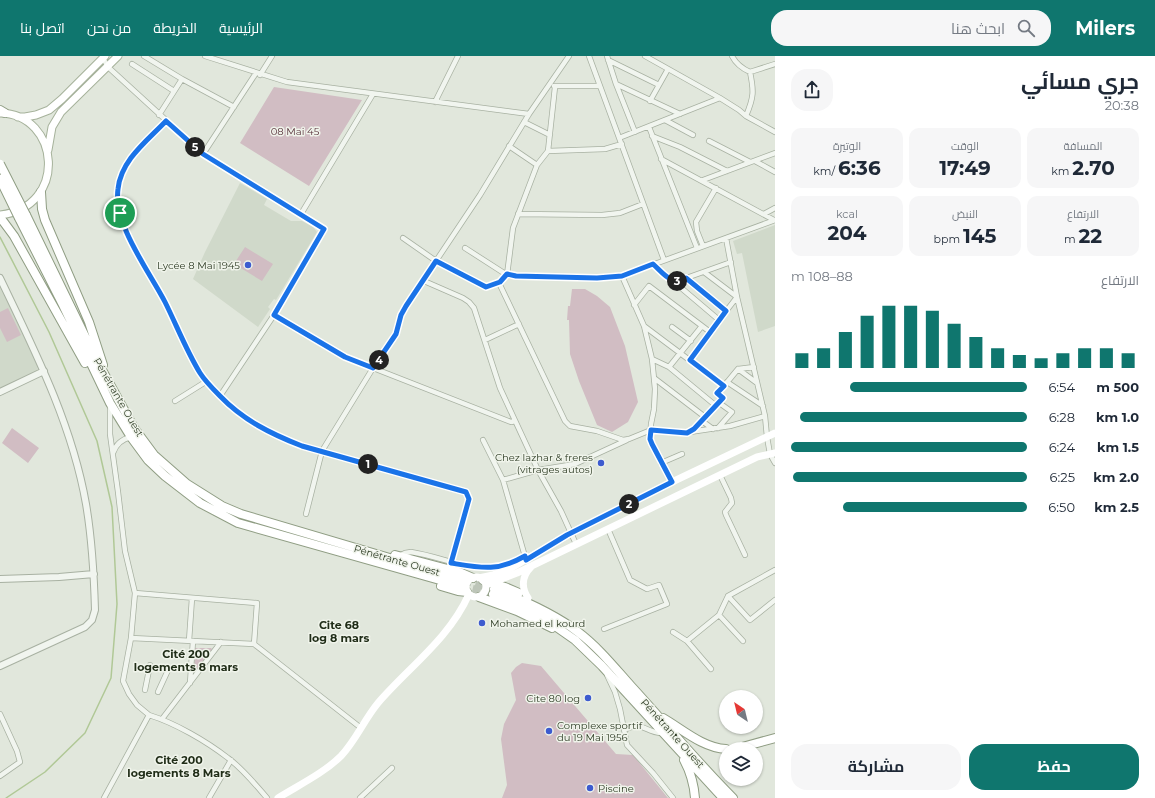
<!DOCTYPE html>
<html lang="ar">
<meta charset="utf-8">
<style>
body{margin:0;font-family:Montserrat,Cairo,sans-serif;background:#f6f6f7;color:#1f2937;direction:rtl;height:100vh;display:flex;flex-direction:column;font-size:15px;white-space:nowrap}
*{box-sizing:border-box;margin:0}
p{font-size:13px;color:#747a83}
.icon{flex:none;width:22px;height:22px;fill:none;stroke:currentColor;stroke-width:2;stroke-linecap:round;stroke-linejoin:round}
.map{position:relative;flex:1;overflow:hidden;direction:ltr}
.side{display:flex;flex-direction:column;background:#fff;width:380px}
.side>*{flex:none}
.needle{width:26px;rotate:325deg}
.buttons{position:absolute;left:719px;top:634px;display:grid;gap:8px}
.buttons a{display:grid;place-items:center;width:44px;height:44px;border-radius:50%;background:#fff;box-shadow:0 1px 3px #0004;font-size:20px}
.pin{position:absolute;display:grid;place-items:center;width:34px;height:34px;color:#fff;margin:-17px;border:2px solid #fff;border-radius:50%;box-shadow:0 1px 4px #0007}
.km{position:absolute;width:20px;height:20px;margin:-10px;border-radius:50%;background:#222;color:#fff;font-size:11px;line-height:20px;text-align:center}
.round{display:grid;place-items:center;flex:none;width:42px;height:42px;border-radius:16px;background:#f6f6f7}
.summary{display:flex;align-items:center;justify-content:space-between;height:68px;padding:0 16px}
h1{font-size:22px;font-weight:700;line-height:30px}
.metrics{display:grid;grid-template-columns:repeat(3,1fr);gap:6px;height:68px;padding:4px 16px}
.metrics div{display:grid;align-content:center;border-radius:10px;background:#f6f6f7;text-align:center}
.metrics b{font-size:20px;font-weight:700}
.metrics small{font-size:11px;font-weight:400}
.metrics p{font-size:11px}
.chart{height:112px;padding:8px 16px}
.chart p{display:flex;justify-content:space-between}
.chart svg{width:100%;height:72px;margin-top:4px;stroke:#0f766e;stroke-width:6}
.action{display:flex;gap:8px;margin-top:auto;padding:8px 16px}
.action a{flex:1;height:46px;border-radius:16px;background:#0f766e;color:#fff;font-size:16px;font-weight:700;line-height:46px;text-align:center}
.action a+a{background:#f6f6f7;color:#1f2937}
ul{padding:0 16px;list-style:none;font-size:13px}
li{display:grid;grid-template-columns:64px 48px 1fr;align-items:center;height:30px}
li i{height:10px;border-radius:5px;background:#0f766e}
header{display:flex;align-items:center;gap:24px;box-sizing:border-box;height:56px;padding:0 20px;background:#0f766e;color:#fff}
header strong{font-size:19px}
nav{display:flex;gap:22px;margin-inline-start:auto;font-size:14px}
.search{width:280px;height:36px;background:#f6f6f7;display:flex;align-items:center;gap:10px;box-sizing:border-box;padding:0 14px;border-radius:16px;color:#747a83;font-size:15px}
main{display:flex;flex:1;min-height:0}
.map>svg:first-child{display:block}
.built{fill:#d0d9ca}
.green{fill:#d1bdc3}
.lines{fill:none;stroke-linecap:round;stroke-linejoin:round}
.stream{stroke:#b0c896;stroke-width:1.5}
.trunk-tunnel{stroke:#bdc5b8;stroke-width:8;stroke-dasharray:8 4;stroke-linecap:butt}
.minor-casing{stroke:#a8b1a2;stroke-width:6}
.tertiary-casing{stroke:#a8b1a2;stroke-width:8}
.primary-casing{stroke:#a6b29b;stroke-width:9}
.trunk-casing{stroke:#8f9d83;stroke-width:10}
.minor{stroke:#f1f5ef;stroke-width:4.5}
.tertiary{stroke:#f1f5ef;stroke-width:6}
.secondary{stroke:#fff;stroke-width:7}
.primary{stroke:#fff;stroke-width:7}
.trunk{stroke:#fff;stroke-width:8}
.trunk-bridge-casing{stroke:#8f9d83;stroke-width:10;stroke-linecap:butt}
.trunk-bridge{stroke:#fff;stroke-width:8}
.route-casing{stroke:#fff;stroke-width:8}
.route{stroke:#1a73e8;stroke-width:5}
.poi-dot{fill:#3d5bcf;stroke:#f0f4eb;stroke-width:1.5}
.labels{text-anchor:middle;stroke-width:3;stroke-linejoin:round;paint-order:stroke}
.park-label{font-size:10px;fill:#59333c;stroke:#f0f4eb}
.poi-label{font-size:10px;fill:#2f3d26;stroke:#f0f4eb;text-anchor:end}
.street-label{font-size:10px;fill:#2f3d26;stroke:#f0f4eb}
.neighbourhood-label{font-size:11px;font-weight:bold;fill:#202d18;stroke:#f0f4eb}
</style>
<header>
<strong>Milers</strong>
<div class="search"><svg class="icon" aria-label="search" viewBox="0 0 24 24"><circle cx="10" cy="10" r="6"/><path d="M15 15l6 6"/></svg>ابحث هنا</div>
<nav><a>الرئيسية</a><a>الخريطة</a><a>من نحن</a><a>اتصل بنا</a></nav>
</header>
<main>
<section class="side">
<div class="summary"><div><h1>جري مسائي</h1><p>20:38</p></div><a class="round"><svg class="icon" aria-label="share" viewBox="0 0 24 24"><path d="M12 15V3M7 8l5-5 5 5M5 13v7h14v-7"/></svg></a></div>
<div class="metrics">
<div><p>المسافة</p><b>2.70<small> km</small></b></div>
<div><p>الوقت</p><b>17:49</b></div>
<div><p>الوتيرة</p><b>6:36<small> /km</small></b></div>
</div>
<div class="metrics">
<div><p>الارتفاع</p><b>22<small> m</small></b></div>
<div><p>النبض</p><b>145<small> bpm</small></b></div>
<div><p>kcal</p><b>204</b></div>
</div>
<div class="chart"><p><span>الارتفاع</span>88–108 m</p>
<svg viewBox="0 0 160 44" preserveAspectRatio="none"><path d="M5 44V35M15 44V32M25 44V22M35 44V12M45 44V6M55 44V6M65 44V9M75 44V17M85 44V25M95 44V32M105 44V36M115 44V38M125 44V35M135 44V32M145 44V32M155 44V35"/></svg>
</div>
<ul>
<li><b>500 m</b>6:54<i style="width:75%"></i></li>
<li><b>1.0 km</b>6:28<i style="width:96%"></i></li>
<li><b>1.5 km</b>6:24<i style="width:100%"></i></li>
<li><b>2.0 km</b>6:25<i style="width:99%"></i></li>
<li><b>2.5 km</b>6:50<i style="width:78%"></i></li>
</ul>
<div class="action"><a>حفظ</a><a>مشاركة</a></div>
</section>
<div class="map">
<svg width="775" height="742" viewBox="0 0 775 742">
<rect width="100%" height="100%" fill="#e1e7dc"/>
<!-- built -->
<path class="built" d="M240,127L267,143L264,149L291,165H302L313,171L317,176L276,244L274,243L268,251L270,253L258,271L193,223L205,196Z
M775,169V270L758,276L742,197L737,198L733,185Z
M0,229L38,311L37,316L0,333Z"/>
<!-- green -->
<path class="green" d="M274,31L362,44L309,130L240,87Z
M245,191L273,208L262,225L234,208Z
M572,233H585L597,240L610,251L625,290L638,346L628,366L612,376L597,369L579,325L570,298L569,264H567L568,250H570Z
M8,252L21,279L7,286L0,272V256Z
M12,372L39,392L28,407L2,387Z
M195,592H211L212,593L194,617Z
M522,607L541,610L616,698L633,699L668,742H502L507,729L501,683L504,668L516,644L511,617L516,611Z"/>
<g class="lines">
<!-- stream -->
<path class="stream" d="M0,181L49,276L97,385L112,451L117,548L111,622L85,677L45,716L6,742"/>
<!-- trunk-tunnel -->
<path class="trunk-tunnel" d="M464,524L493,533
M461,530L493,538"/>
<defs>
<path id="minor" d="M144,0L182,23L234,51
M205,0L287,26L529,58
M589,0L664,204
M607,0L616,28L635,76
M645,0L720,42L739,54L746,60L775,76
M732,0C736,8 741,12 750,16C754,35 754,41 746,60
M103,2L108,11L203,98L324,173L274,259L220,340
M608,4L659,29
M132,8L174,35
M750,16L775,8
M260,19L272,0
M616,28L680,58
M554,30H599
M555,31L548,95L537,109L513,172L507,219L500,226V229L565,365L570,370L597,375L623,384L629,383L651,374L687,377L694,373L723,342L717,337L724,330
M650,45L668,13
M435,46L458,0
M159,59L182,23
M665,64L693,79
M166,65C147,85 121,104 118,133C113,169 149,215 165,246C173,262 181,279 189,295C193,302 196,310 200,317C205,325 213,333 220,340C243,364 271,378 302,390L466,436L469,443L451,507
M524,66L550,79
M649,71L697,192
M652,80L680,91L727,115
M619,82L720,42
M709,85L750,106
M509,90L537,109
M548,95L605,93L622,88
M203,98L256,17
M661,103L774,164
M755,105L775,116
M703,124L775,97
M301,158L373,38
M518,158L602,159L620,157L643,148
M764,158L775,152
M403,182L436,205L486,231L500,226
M726,182L737,241L765,360L767,381L770,398L775,407
M703,190L697,175L696,166L716,132
M465,192L507,219L516,220L597,222L622,220L775,164
M653,208L671,224L678,225L731,206
M622,220L644,270L652,303L655,333L654,353L651,368L650,383L672,426
M686,222L726,255
M424,225L463,242L469,246L474,252L500,332L538,414L561,455L576,488
M673,225L719,264
M634,249L649,230L710,276L737,241L704,216
M274,259L345,301L511,366L515,365
M644,270L724,330L738,313L754,311
M672,271L691,285
M485,284L519,268
M652,303L669,311L702,270
M690,304L710,276
M669,311L715,349
M738,313L757,327
M654,322L705,361
M727,326L763,350
M175,345L207,325
M110,349V378L118,436L125,495L135,537L131,582L123,625L129,638L137,649L149,659
M702,365L713,373
M718,372L732,356L718,346
M690,376L730,370L765,360
M483,384L503,424
M113,397C116,388 122,383 131,381
M661,407L682,398
M720,419L731,442L732,447L725,456L726,459L745,499
M306,458L322,395L373,312L396,278L401,259L406,250L480,139L529,58L569,0
M399,500L405,497L411,496C454,503 481,524 525,500
M526,504L503,424L538,414L575,408L627,384
M135,537L257,547L254,588
M728,540L750,564L775,544
M719,559L743,585
M604,573L667,548L659,529L647,533L630,524L608,473
M673,576L687,585L711,613
M131,582L254,588L361,672
M189,585L192,542
M687,585L719,559L728,540L775,514
M607,619L615,636L620,653L627,689L653,717L673,742
M190,627L193,585
M145,634L150,609
M158,636L169,612
M0,658L17,695L20,706L0,720
M162,663L221,586
M624,674C645,664 644,677 662,677
M104,742L149,659C175,667 206,685 228,702C243,713 255,728 267,742
M209,742L231,704
M360,742L392,712"/>
<path id="tertiary" d="M0,222C35,295 72,368 86,448C92,483 94,519 95,554L92,564L85,571L0,610
M0,336L44,315
M0,523L59,521L94,518"/>
<path id="primary" d="M18,61H25L36,59L49,54L62,43L105,0
M48,94L52,71L61,56L118,0
M0,159C69,151 60,58 0,57"/>
<path id="trunk" d="M0,54L5,57
M41,136L42,153L45,164L89,266L103,309
M26,159L97,305L134,372L154,399L187,428L222,450L241,458L464,524
M0,161L14,180L85,307
M19,162L63,249L110,347L131,381L148,404L165,420L200,447L238,467L461,530
M395,499L459,516L473,522
M483,524L505,531L519,537
M441,530L458,535L467,536
M494,533C523,544 553,557 578,576C598,591 614,611 631,630C665,667 697,706 733,742
M493,538L535,556L575,584L602,610L723,742
M479,541L517,555L552,572
M663,662C682,673 703,692 726,693
M735,693L775,682
M684,704C691,717 694,728 695,742"/>
</defs>
<!-- minor casing -->
<use href="#minor" class="minor-casing"/>
<!-- tertiary casing -->
<use href="#tertiary" class="tertiary-casing"/>
<!-- primary casing -->
<use href="#primary" class="primary-casing"/>
<!-- trunk casing -->
<use href="#trunk" class="trunk-casing"/>
<!-- minor -->
<use href="#minor" class="minor"/>
<!-- tertiary -->
<use href="#tertiary" class="tertiary"/>
<!-- secondary -->
<path class="secondary" d="M466 531a10 10 0 1 1 20 0a10 10 0 1 1-20 0Z
M479,522L493,519L513,511L571,477L672,426L775,377
M486,529L517,517L608,473L757,401L775,397
M528,542C521,531 522,520 531,511
M278,742C299,729 324,717 341,700C356,684 364,664 378,647C409,611 449,583 469,538"/>
<!-- primary -->
<use href="#primary" class="primary"/>
<!-- trunk -->
<use href="#trunk" class="trunk"/>
<defs>
<path id="trunk-bridge" d="M0,108L26,159
M0,123L19,162"/>
</defs>
<!-- trunk-bridge casing -->
<use href="#trunk-bridge" class="trunk-bridge-casing"/>
<!-- trunk-bridge -->
<use href="#trunk-bridge" class="trunk-bridge"/>
</g>
<g class="lines">
<defs>
<path id="route" d="M166,65L203,98L324,173L274,259L345,301L373,312L396,278L401,259L406,250L436,205L486,231L500,226L507,218L516,220L597,222L622,220L653,208C665,219 669,228 686,222L726,255L690,304L724,330L717,337L723,342L694,373L687,377L651,374L650,383L652,388L672,426L567,479L526,504L525,500C497,516 481,512 451,507L469,443L466,436L302,390C271,378 243,364 220,340C213,333 205,325 200,317C187,296 176,268 165,246C149,215 113,168 118,133C121,104 147,85 166,65Z"/>
</defs>
<!-- route casing -->
<use href="#route" class="route-casing"/>
<!-- route -->
<use href="#route" class="route"/>
</g>
<!-- markers -->
<g class="poi-dot">
<circle cx="248" cy="209" r="4"/>
<circle cx="601" cy="407" r="4"/>
<circle cx="482" cy="567" r="4"/>
<circle cx="588" cy="642" r="4"/>
<circle cx="549" cy="675" r="4"/>
<circle cx="590" cy="732" r="4"/>
</g>
<g class="labels">
<!-- park labels -->
<g class="park-label">
<text x="295" y="79">08 Mai 45</text>
</g>
<!-- poi labels -->
<g class="poi-label">
<text x="240" y="213">Lycée 8 Mai 1945</text>
<text x="593" y="405">Chez lazhar &amp; freres<tspan x="593" dy="12">(vitrages autos)</tspan></text>
<text x="490" y="571" text-anchor="start">Mohamed el kourd</text>
<text x="580" y="646">Cite 80 log</text>
<text x="557" y="673" text-anchor="start">Complexe sportif<tspan x="557" dy="12">du 19 Mai 1956</tspan></text>
<text x="598" y="736" text-anchor="start">Piscine</text>
</g>
<!-- street labels -->
<g class="street-label">
<text transform="translate(119 341) rotate(60)" y="4">Pénétrante Ouest</text>
<text transform="translate(397 504) rotate(16)" y="4">Pénétrante Ouest</text>
<text transform="translate(673 677) rotate(48)" y="4">Pénétrante Ouest</text>
</g>
<!-- neighbourhood labels -->
<g class="neighbourhood-label">
<text x="339" y="573">Cite 68<tspan x="339" dy="13">log 8 mars</tspan></text>
<text x="186" y="602">Cité 200<tspan x="186" dy="13">logements 8 mars</tspan></text>
<text x="179" y="708">Cité 200<tspan x="179" dy="13">logements 8 Mars</tspan></text>
</g>
</g>
</svg>
<div class="buttons">
<a><svg class="needle" viewBox="-14 -14 28 28"><path d="M0-13l5 13h-10z" fill="#e53935"/><path d="M0 13l5-13h-10z" fill="#747a83"/></svg></a>
<a><svg class="icon" aria-label="layers" viewBox="0 0 24 24"><path d="M12 4l9 5-9 5-9-5zM3 14l9 5 9-5"/></svg></a>
</div>
<div class="pin" style="left:120px;top:157px;background:#1e9e55"><svg class="icon" aria-label="arrive" viewBox="0 0 24 24"><path d="M6 21V4h12l-3 4 3 4H6"/></svg></div>
<b class="km" style="left:368px;top:408px">1</b>
<b class="km" style="left:629px;top:448px">2</b>
<b class="km" style="left:677px;top:225px">3</b>
<b class="km" style="left:379px;top:304px">4</b>
<b class="km" style="left:195px;top:91px">5</b>
</div>
</main>
